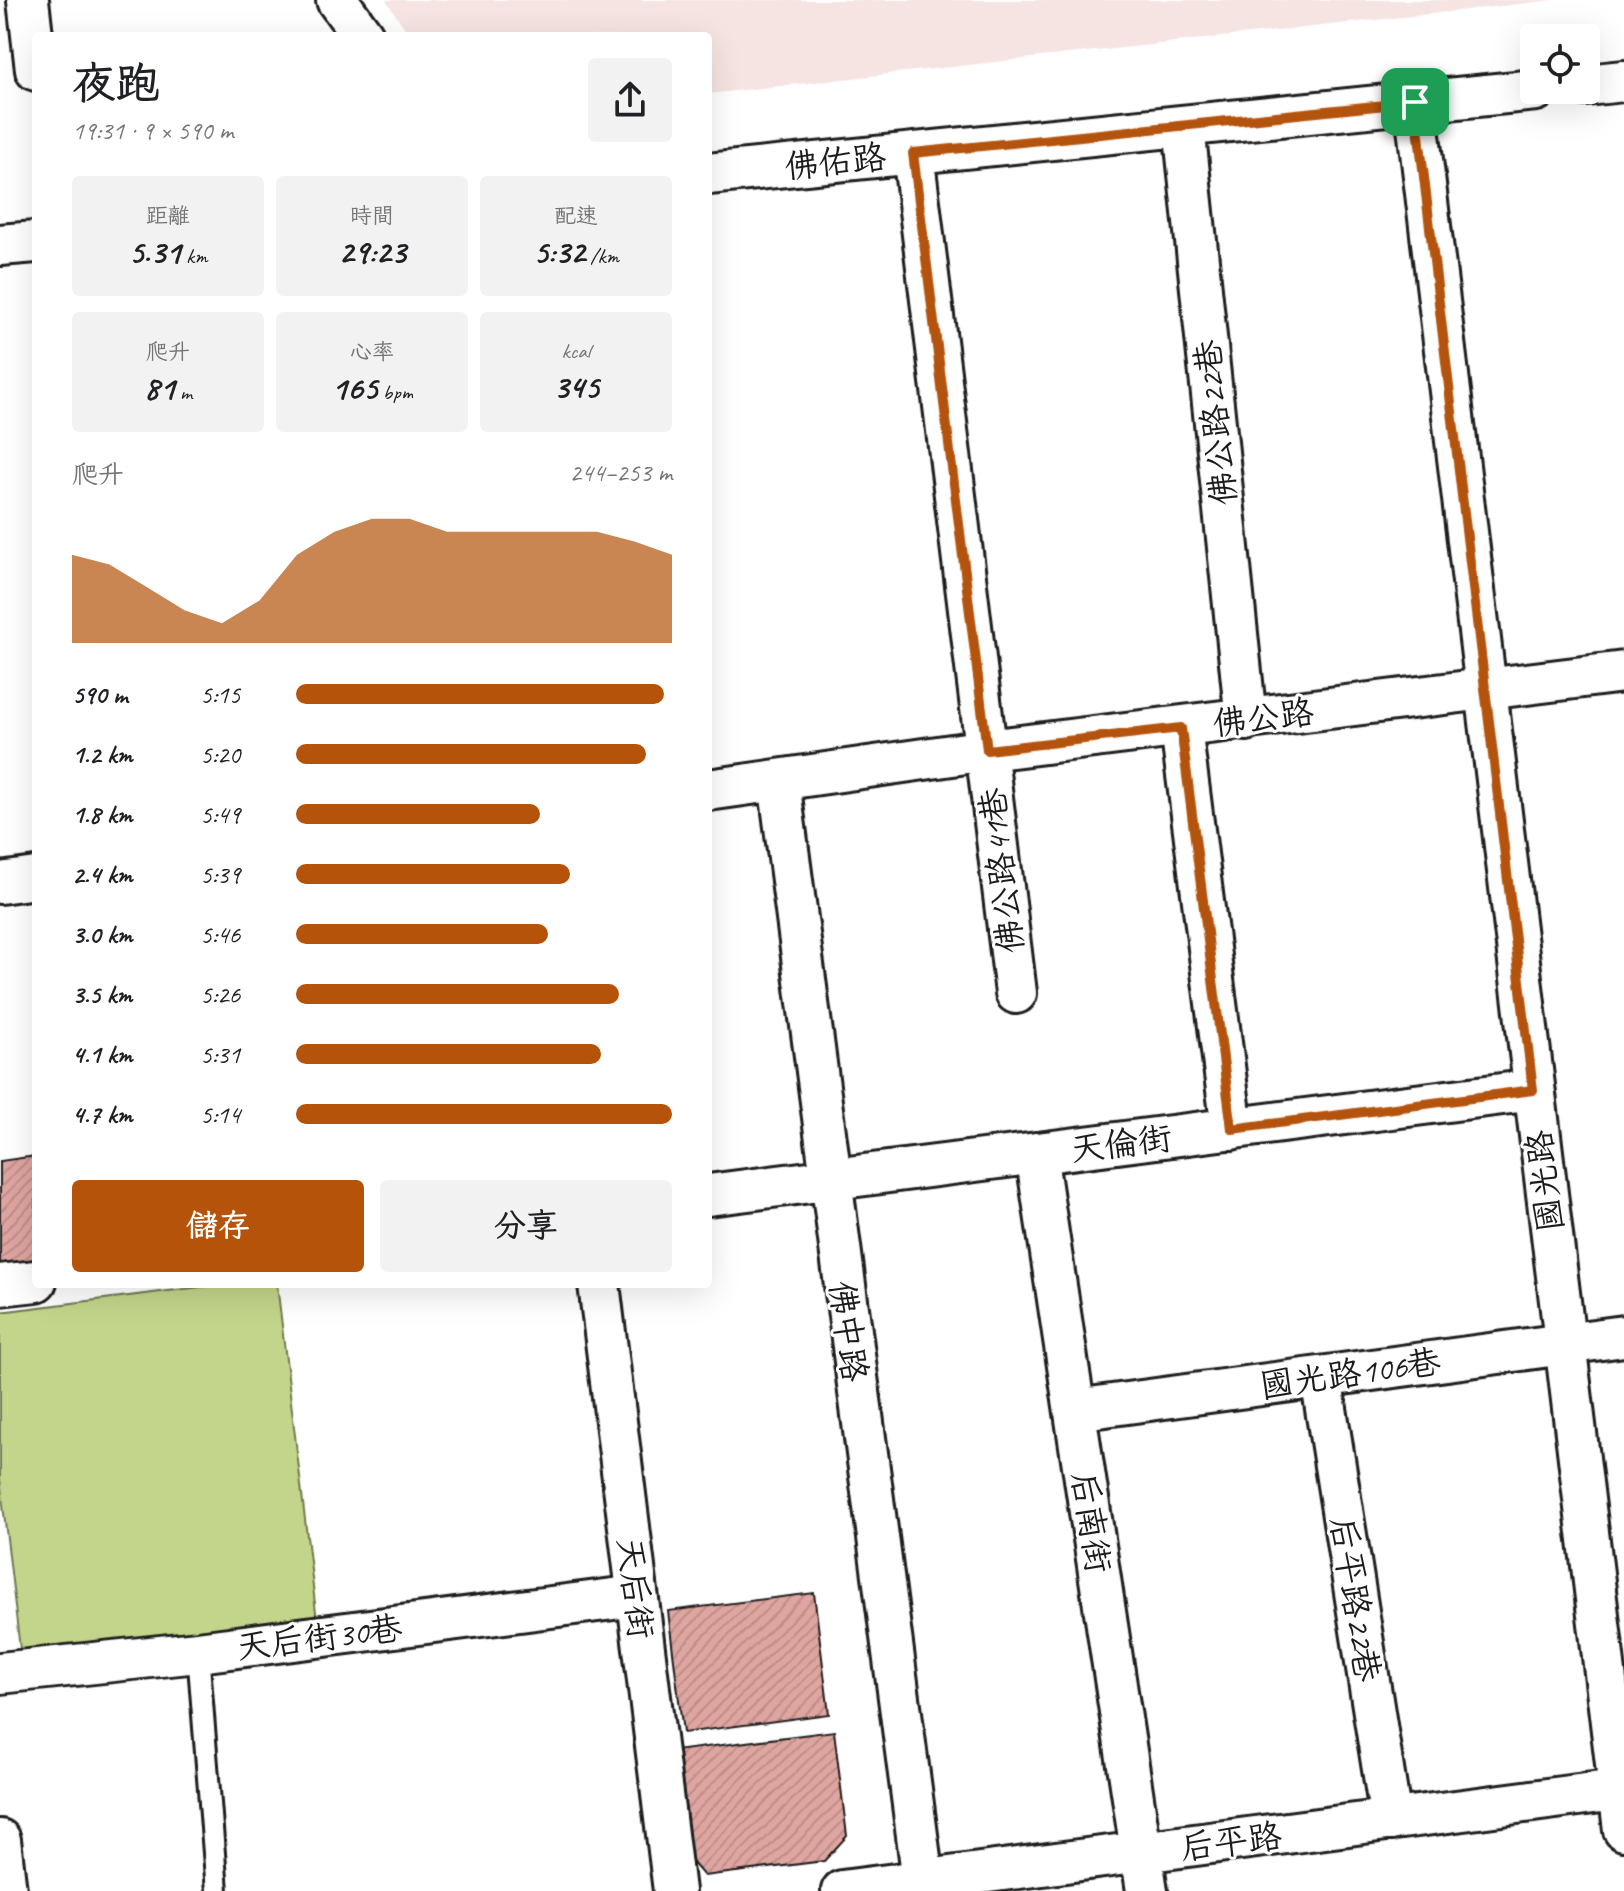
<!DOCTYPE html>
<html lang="zh-TW">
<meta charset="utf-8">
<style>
body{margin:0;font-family:Caveat,"LXGW WenKai TC",sans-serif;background:#f2f2f2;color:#202124;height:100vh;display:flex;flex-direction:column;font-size:30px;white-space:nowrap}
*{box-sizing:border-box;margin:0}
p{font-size:26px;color:#757577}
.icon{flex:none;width:44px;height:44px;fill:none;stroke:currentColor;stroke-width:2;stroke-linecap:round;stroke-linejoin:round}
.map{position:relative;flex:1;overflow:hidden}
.details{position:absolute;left:32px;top:32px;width:680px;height:1256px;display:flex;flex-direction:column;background:#fff;border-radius:8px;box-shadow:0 8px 32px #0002}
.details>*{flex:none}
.fabs{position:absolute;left:1520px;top:24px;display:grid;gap:16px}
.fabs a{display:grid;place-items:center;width:80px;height:80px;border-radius:8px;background:#fff;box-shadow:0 8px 32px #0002;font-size:40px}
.pin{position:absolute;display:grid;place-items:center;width:68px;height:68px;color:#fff;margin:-34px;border-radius:16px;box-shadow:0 4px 12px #0006}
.round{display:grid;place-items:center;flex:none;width:84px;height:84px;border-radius:8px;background:#f2f2f2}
.overview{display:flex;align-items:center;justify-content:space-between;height:136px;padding:0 40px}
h1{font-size:44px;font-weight:600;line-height:60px}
.figures{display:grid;grid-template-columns:repeat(3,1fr);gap:12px;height:136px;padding:8px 40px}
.figures div{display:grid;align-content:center;border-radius:8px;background:#f2f2f2;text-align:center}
.figures b{font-size:34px;font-weight:600}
.figures small{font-size:22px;font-weight:400}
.figures p{font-size:22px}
.chart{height:224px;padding:16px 40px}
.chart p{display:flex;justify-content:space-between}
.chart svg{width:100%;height:144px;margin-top:8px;fill:#b45309;opacity:.7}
.action{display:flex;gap:16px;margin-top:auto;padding:16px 40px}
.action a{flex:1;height:92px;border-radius:8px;background:#b45309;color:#fff;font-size:32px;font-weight:600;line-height:92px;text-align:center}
.action a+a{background:#f2f2f2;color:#202124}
ul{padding:0 40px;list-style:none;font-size:26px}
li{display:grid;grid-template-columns:128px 96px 1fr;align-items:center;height:60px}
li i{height:20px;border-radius:10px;background:#b45309}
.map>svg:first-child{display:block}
.built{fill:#f5e4e2}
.green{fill:#c3d58a;stroke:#707853;stroke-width:2}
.building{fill:url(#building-hatch);stroke:#1c1c1c;stroke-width:2}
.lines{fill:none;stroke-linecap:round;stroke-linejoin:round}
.service-casing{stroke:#1c1c1c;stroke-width:26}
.minor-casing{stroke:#1c1c1c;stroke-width:46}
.service{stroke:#fff;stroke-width:20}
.minor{stroke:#fff;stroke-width:40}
.route-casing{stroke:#fff;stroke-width:16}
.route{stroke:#b45309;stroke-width:10}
.labels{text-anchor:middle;stroke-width:6;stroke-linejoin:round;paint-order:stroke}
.street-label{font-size:34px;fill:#1c1c1c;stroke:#fff}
</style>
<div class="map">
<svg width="1624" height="1891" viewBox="0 0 1624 1891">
<defs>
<pattern id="building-hatch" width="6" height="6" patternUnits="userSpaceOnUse" patternTransform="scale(2)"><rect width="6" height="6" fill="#dfa5a0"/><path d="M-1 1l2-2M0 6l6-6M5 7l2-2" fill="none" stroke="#bf8d89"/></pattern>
</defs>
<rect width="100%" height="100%" fill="#fff"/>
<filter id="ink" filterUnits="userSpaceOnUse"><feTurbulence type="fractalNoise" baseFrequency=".0125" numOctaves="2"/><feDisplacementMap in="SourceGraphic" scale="16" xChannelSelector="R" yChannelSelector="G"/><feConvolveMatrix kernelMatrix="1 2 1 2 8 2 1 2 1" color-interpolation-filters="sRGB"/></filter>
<g filter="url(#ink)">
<!-- built -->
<path class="built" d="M386,0H1555L708,94V36H410Z"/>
<!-- green -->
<path class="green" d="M225,1284H277L318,1629L22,1666L0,1479V1312Z"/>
<!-- building -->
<path class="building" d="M36,1156V1259L0,1264V1161Z
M814,1593L829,1714L683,1733L668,1611Z
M834,1731L847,1836L824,1861L704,1876L687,1856L674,1751Z"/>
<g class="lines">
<defs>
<path id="service" d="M198,1652L217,1891"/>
<path id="minor" d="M28,0L36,70
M337,0L363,36
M1586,85L1624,81
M1415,102L1624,1830
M1184,126L1246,720
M913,153L1016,993
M708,174L1536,90
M0,245L36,242
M1181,728L1232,1129
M779,781L923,1881
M708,790L987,750L1624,672
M0,883L36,878
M1036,1153L1147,1891
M708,1195L1533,1090
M599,1284L674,1891
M0,1285L36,1281
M1321,1377L1391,1820
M1075,1410L1624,1336
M0,1673L198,1652L637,1596
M0,1840L6,1891
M842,1891L1624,1789"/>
</defs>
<!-- service casing -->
<use href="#service" class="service-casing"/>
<!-- minor casing -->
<use href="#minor" class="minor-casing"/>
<!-- service -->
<use href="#service" class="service"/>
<!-- minor -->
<use href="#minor" class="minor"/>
</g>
</g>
<g class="lines" filter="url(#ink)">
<defs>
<path id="route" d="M1415,102L1533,1090L1232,1129L1181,728L987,750L913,153Z"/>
</defs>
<!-- route casing -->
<use href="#route" class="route-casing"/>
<!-- route -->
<use href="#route" class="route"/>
</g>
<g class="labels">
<!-- street labels -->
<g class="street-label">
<text transform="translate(835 161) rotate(-6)" y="12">佛佑路</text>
<text transform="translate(1215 423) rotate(-96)" y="12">佛公路22巷</text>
<text transform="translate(1263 717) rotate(-7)" y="12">佛公路</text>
<text transform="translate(1001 871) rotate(-97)" y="12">佛公路41巷</text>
<text transform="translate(1121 1143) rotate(-7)" y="12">天倫街</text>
<text transform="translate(1544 1181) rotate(-97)" y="12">國光路</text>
<text transform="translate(849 1331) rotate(82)" y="12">佛中路</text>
<text transform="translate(1350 1373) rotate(-8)" y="12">國光路106巷</text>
<text transform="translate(1092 1522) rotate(81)" y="12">后南街</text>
<text transform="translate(636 1588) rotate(83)" y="12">天后街</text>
<text transform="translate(1356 1599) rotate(81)" y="12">后平路22巷</text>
<text transform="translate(319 1637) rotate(-7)" y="12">天后街30巷</text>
<text transform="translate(1231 1841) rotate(-7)" y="12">后平路</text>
</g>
</g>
</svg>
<div class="fabs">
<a><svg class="icon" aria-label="locate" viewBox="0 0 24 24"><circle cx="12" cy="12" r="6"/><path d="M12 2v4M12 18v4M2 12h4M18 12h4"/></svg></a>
</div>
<div class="pin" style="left:1415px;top:102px;background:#1e9e55"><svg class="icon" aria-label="arrive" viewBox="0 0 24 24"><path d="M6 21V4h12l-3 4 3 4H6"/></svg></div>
<section class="details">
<div class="overview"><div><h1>夜跑</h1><p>19:31 · 9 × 590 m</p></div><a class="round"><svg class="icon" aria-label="share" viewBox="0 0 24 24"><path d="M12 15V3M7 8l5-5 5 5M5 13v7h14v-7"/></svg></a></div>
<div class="figures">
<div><p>距離</p><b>5.31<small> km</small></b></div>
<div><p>時間</p><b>29:23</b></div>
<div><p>配速</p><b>5:32<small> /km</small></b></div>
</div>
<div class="figures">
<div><p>爬升</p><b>81<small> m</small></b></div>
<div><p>心率</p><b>165<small> bpm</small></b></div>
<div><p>kcal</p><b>345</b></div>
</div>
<div class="chart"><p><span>爬升</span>244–253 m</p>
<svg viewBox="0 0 160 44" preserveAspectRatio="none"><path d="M0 44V17L10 20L20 27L30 34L40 38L50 31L60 17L70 10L80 6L90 6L100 10L110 10L120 10L130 10L140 10L150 13L160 17V44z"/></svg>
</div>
<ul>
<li><b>590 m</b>5:15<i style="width:98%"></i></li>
<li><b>1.2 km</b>5:20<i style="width:93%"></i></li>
<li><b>1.8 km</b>5:49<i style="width:65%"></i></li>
<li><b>2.4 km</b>5:39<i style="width:73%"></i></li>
<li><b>3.0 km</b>5:46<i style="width:67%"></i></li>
<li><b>3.5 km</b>5:26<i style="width:86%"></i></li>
<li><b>4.1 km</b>5:31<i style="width:81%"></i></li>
<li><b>4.7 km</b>5:14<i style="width:100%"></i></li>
</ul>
<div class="action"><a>儲存</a><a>分享</a></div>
</section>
</div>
